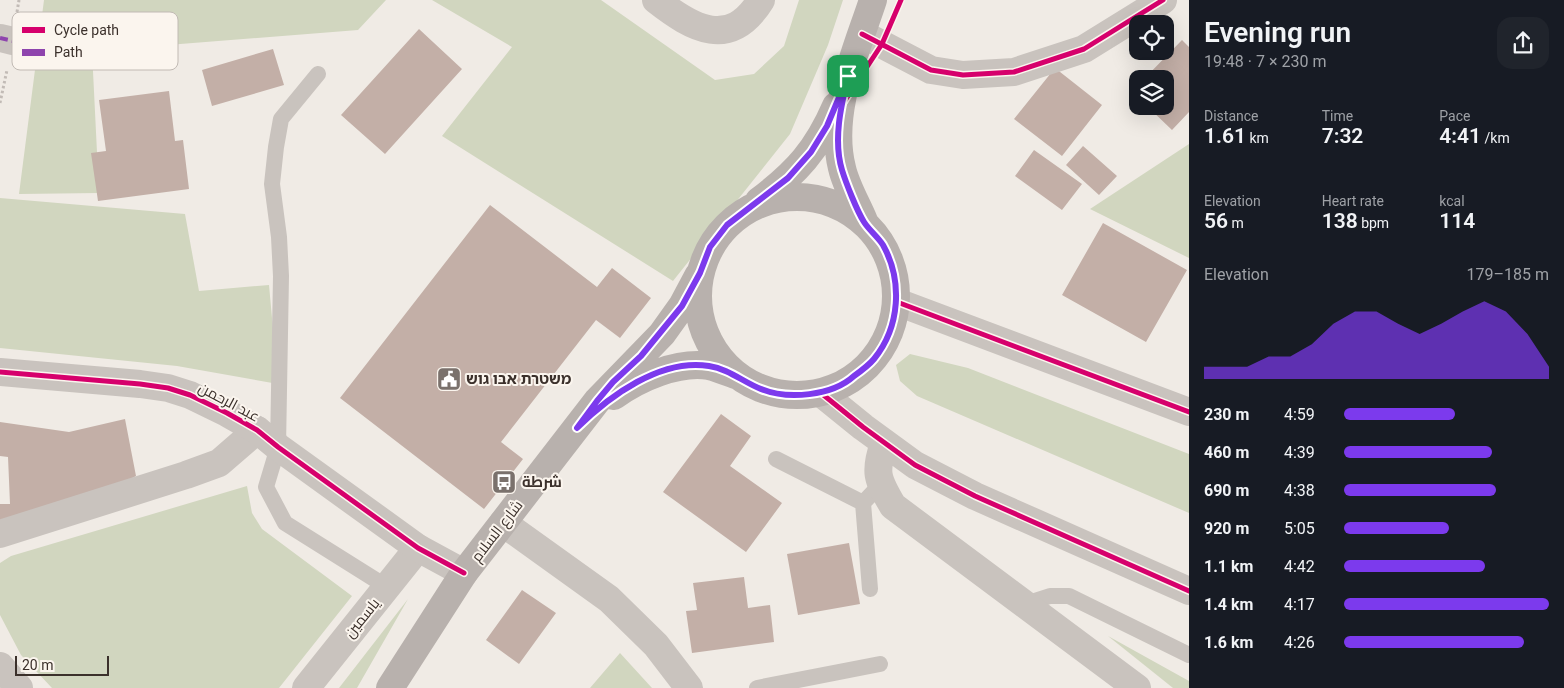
<!DOCTYPE html>
<meta charset="utf-8">
<style>
body{margin:0;font-family:Roboto,Cairo,"Noto Sans Hebrew",sans-serif;background:#20242c;color:#f1f3f6;height:100vh;display:flex;flex-direction:column;font-size:19px;white-space:nowrap}
*{box-sizing:border-box;margin:0}
p{font-size:16px;color:#9ea1a6}
.icon{flex:none;width:28px;height:28px;fill:none;stroke:currentColor;stroke-width:2;stroke-linecap:round;stroke-linejoin:round}
.map{position:relative;flex:1;overflow:hidden}
.details{display:flex;flex-direction:column;background:#171b24;width:375px}
.details>*{flex:none}
.controls{position:absolute;left:1129px;top:15px;display:grid;gap:10px}
.controls a{display:grid;place-items:center;width:45px;height:45px;border-radius:10px;background:#171b24;box-shadow:0 5px 20px #0002;font-size:25px}
.scale{position:absolute;left:15px;bottom:12px;width:94px;box-sizing:border-box;padding-left:5px;border:2px solid #3b302b;border-top:0;font-size:14px;line-height:18px;white-space:nowrap;color:#3b302b;-webkit-text-stroke:4px #fbf5ee;paint-order:stroke}
.pin{position:absolute;display:grid;place-items:center;width:42px;height:42px;color:#fff;margin:-21px;border-radius:10px;box-shadow:0 2px 8px #0006}
.round{display:grid;place-items:center;flex:none;width:52px;height:52px;border-radius:15px;background:#20242c}
.summary{display:flex;align-items:center;justify-content:space-between;height:85px;padding:0 15px}
h1{font-size:28px;font-weight:600;line-height:38px}
.stats{display:grid;grid-template-columns:repeat(3,1fr);gap:8px;height:85px;padding:5px 15px}
.stats div{display:grid;align-content:center}
.stats b{font-size:21px;font-weight:600}
.stats small{font-size:14px;font-weight:400}
.stats p{font-size:14px}
.chart{height:140px;padding:10px 15px}
.chart p{display:flex;justify-content:space-between}
.chart svg{width:100%;height:90px;margin-top:5px;fill:#7c3aed;opacity:.7}
ul{padding:0 15px;list-style:none;font-size:16px}
li{display:grid;grid-template-columns:80px 60px 1fr;align-items:center;height:38px}
li i{height:12px;border-radius:6px;background:#7c3aed}
main{display:flex;flex:1;min-height:0}
.map>svg:first-child{display:block}
.green{fill:#d1d6bf}
.building{fill:#c3afa7}
.lines{fill:none;stroke-linecap:round;stroke-linejoin:round}
.path{stroke:#c2bbb6;stroke-width:3;stroke-dasharray:2.5 2.5;stroke-linecap:butt}
.service{stroke:#c9c3be;stroke-width:16}
.minor{stroke:#c9c3be;stroke-width:28}
.tertiary{stroke:#c9c3be;stroke-width:28}
.primary{stroke:#b8b1ad;stroke-width:28}
.quiet{stroke:#8e44ad;stroke-width:4;stroke-dasharray:8 4;stroke-linecap:butt}
.cycleway-casing{stroke:#fbf5ee;stroke-width:8}
.cycleway{stroke:#d6006c;stroke-width:5}
.route-casing{stroke:#fff;stroke-width:10}
.route{stroke:#7c3aed;stroke-width:6}
.labels{text-anchor:middle;stroke-width:4;stroke-linejoin:round;paint-order:stroke}
.poi-label{font-size:15px;font-weight:bold;fill:#3b302b;stroke:#fbf5ee;text-anchor:start}
.street-label{font-size:15px;fill:#3b302b;stroke:#fbf5ee}
.key{fill:#fbf5ee;stroke:#c1bab4;stroke-width:1}
.key-label{font-size:14px;fill:#3b302b}
</style>
<main>
<div class="map">
<svg width="1189" height="688" viewBox="0 0 1189 688">
<rect width="100%" height="100%" fill="#f0ebe5"/>
<!-- green -->
<path class="green" d="M44,0H386L358,30L92,51L99,193L19,194Z
M432,0H601L715,80L754,74L784,46L799,0H843L828,45L790,134L673,281L442,136L512,47Z
M1189,144V258L1090,209Z
M0,198L185,214L199,291L269,285L278,384L177,366L0,348Z
M910,354L968,368L1189,454V513L917,396L900,381L896,365Z
M247,486L252,513L262,529L352,596L279,688H52L21,655L0,615V563L11,556Z
M408,599L357,688H339Z
M1108,636L1189,681V688H1173Z
M620,653L652,688H590Z"/>
<!-- building -->
<path class="building" d="M419,29L462,69L385,154L341,115Z
M1182,40L1189,47V112L1172,130L1147,106H1165V79H1144Z
M273,49L284,85L212,106L202,70Z
M1055,68L1102,105L1062,156L1014,119Z
M169,91L175,141L183,140L189,189L98,201L91,153L106,151L99,100Z
M1083,146L1117,176L1099,195L1066,165Z
M1034,150L1082,184L1062,210L1015,176Z
M490,205L597,287L612,268L651,298L620,338L596,320L501,442L523,459L484,509L340,398Z
M1103,223L1187,270L1146,342L1062,295Z
M721,414L751,436L730,466L782,503L746,552L663,492Z
M125,419L136,476L118,486L0,524V504H10L8,457L0,456V422L69,432Z
M849,543L860,604L798,615L787,554Z
M744,577L748,608L770,605L774,642L692,653L686,611L697,610L693,583Z
M522,590L556,613L519,664L486,640Z"/>
<g class="lines">
<!-- path -->
<path class="path" d="M17,12L19,0
M0,103L7,70"/>
<!-- service -->
<path class="service" d="M318,74L281,119L276,147L272,184L279,237L281,276L278,447L266,487L285,523L387,587
M776,459L863,503
M870,589L863,503L880,485
M1025,604L1050,596H1069L1189,655
M757,688L880,664"/>
<!-- minor -->
<path class="minor" d="M656,0C693,29 730,50 761,0
M862,34L931,70L963,75L1014,72L1084,49L1163,0
M0,38L13,41
M897,302L1189,412
M821,393L863,427L915,465L975,496L1189,591
M884,443C874,472 877,479 893,506L1137,688
M503,523L609,599L656,645L689,688
M0,534L186,475L219,463L257,430
M0,666L19,688
M306,688L418,548"/>
<!-- tertiary -->
<path class="tertiary" d="M0,372L140,384L168,388L190,395L227,413L257,430L278,447L418,548L464,573"/>
<!-- primary -->
<path class="primary" d="M698 296a99 99 0 1 1 198 0a99 99 0 1 1-198 0Z
M759,201C797,172 817,150 836,106
M864,221C857,204 846,186 842,168C828,112 856,52 873,0
M614,396C639,378 678,361 709,366C718,368 727,372 735,375
M390,688L464,573L597,401L662,334L682,306L698,276"/>
<!-- quiet -->
<path class="quiet" d="M0,38L13,41"/>
<defs>
<path id="cycleway" d="M862,34L931,70L963,75L1014,72L1084,49L1163,0
M840,108L882,44L901,0
M897,302L1189,412
M0,372L140,384L168,388L190,395L227,413L257,430L278,447L418,548L464,573
M821,393L863,427L915,465L975,496L1189,591"/>
</defs>
<!-- cycleway casing -->
<use href="#cycleway" class="cycleway-casing"/>
<!-- cycleway -->
<use href="#cycleway" class="cycleway"/>
</g>
<g class="lines">
<defs>
<path id="route" d="M848,76C841,106 833,140 842,170C846,183 857,211 864,222C869,230 878,237 883,245C903,281 900,327 874,359C869,365 861,371 854,376C832,396 788,400 761,389C743,382 729,369 709,366C661,358 609,396 577,428L597,401L613,382L641,356L682,306L700,273L710,247L727,225L788,178L811,152L827,126Z"/>
</defs>
<!-- route casing -->
<use href="#route" class="route-casing"/>
<!-- route -->
<use href="#route" class="route"/>
</g>
<!-- icons -->
<defs>
<symbol id="civic-square" viewBox="-11 -11 22 22"><rect x="-9" y="-9" width="18" height="18" rx="4" fill="#7a716c" stroke="#fbf5ee"/><path d="M-.6-6.5H3V-4.5H.6V-3L4-1V1h2V6H-6V1h2V-1L-.6-3ZM-1.2 2.5V6h2.4V2.5Z" fill="#fff"/></symbol>
<symbol id="bus-square" viewBox="-11 -11 22 22"><rect x="-9" y="-9" width="18" height="18" rx="4" fill="#7a716c" stroke="#fbf5ee"/><path d="M-5-6H5V4H4V6H2V4H-2V6H-4V4H-5ZM-3.5-4V0h7V-4ZM-3.5 1.2v1.5H-2V1.2ZM2 1.2v1.5H3.5V1.2Z" fill="#fff"/></symbol>
</defs>
<g fill-rule="evenodd">
<use href="#civic-square" x="435" y="365" width="28" height="28"/>
<use href="#bus-square" x="490" y="468" width="28" height="28"/>
</g>
<g class="labels">
<!-- poi labels -->
<g class="poi-label">
<text x="466" y="384">משטרת אבו גוש</text>
<text x="522" y="487">شرطة</text>
</g>
<!-- street labels -->
<g class="street-label">
<text transform="translate(229 402) rotate(28)" y="5">عبد الرحمن</text>
<text transform="translate(497 531) rotate(-52)" y="5">شارع السلام</text>
<text transform="translate(362 618) rotate(-51)" y="5">ياسمين</text>
</g>
</g>
<!-- legend -->
<rect x="12" y="12" width="166" height="58" rx="8" class="key"/>
<rect x="22" y="27" width="23" height="6" fill="#d6006c"/>
<rect x="22" y="49" width="23" height="7" fill="#8e44ad"/>
<g class="key-label">
<text x="54" y="35">Cycle path</text>
<text x="54" y="57">Path</text>
</g>
</svg>
<div class="controls">
<a><svg class="icon" aria-label="locate" viewBox="0 0 24 24"><circle cx="12" cy="12" r="6"/><path d="M12 2v4M12 18v4M2 12h4M18 12h4"/></svg></a>
<a><svg class="icon" aria-label="layers" viewBox="0 0 24 24"><path d="M12 4l9 5-9 5-9-5zM3 14l9 5 9-5"/></svg></a>
</div>
<div class="scale">20 m</div>
<div class="pin" style="left:848px;top:76px;background:#1e9e55"><svg class="icon" aria-label="arrive" viewBox="0 0 24 24"><path d="M6 21V4h12l-3 4 3 4H6"/></svg></div>
</div>
<section class="details">
<div class="summary"><div><h1>Evening run</h1><p>19:48 · 7 × 230 m</p></div><a class="round"><svg class="icon" aria-label="share" viewBox="0 0 24 24"><path d="M12 15V3M7 8l5-5 5 5M5 13v7h14v-7"/></svg></a></div>
<div class="stats">
<div><p>Distance</p><b>1.61<small> km</small></b></div>
<div><p>Time</p><b>7:32</b></div>
<div><p>Pace</p><b>4:41<small> /km</small></b></div>
</div>
<div class="stats">
<div><p>Elevation</p><b>56<small> m</small></b></div>
<div><p>Heart rate</p><b>138<small> bpm</small></b></div>
<div><p>kcal</p><b>114</b></div>
</div>
<div class="chart"><p><span>Elevation</span>179–185 m</p>
<svg viewBox="0 0 160 44" preserveAspectRatio="none"><path d="M0 44V38L10 38L20 38L30 33L40 33L50 27L60 17L70 11L80 11L90 17L100 22L110 17L120 11L130 6L140 11L150 22L160 38V44z"/></svg>
</div>
<ul>
<li><b>230 m</b>4:59<i style="width:54%"></i></li>
<li><b>460 m</b>4:39<i style="width:72%"></i></li>
<li><b>690 m</b>4:38<i style="width:74%"></i></li>
<li><b>920 m</b>5:05<i style="width:51%"></i></li>
<li><b>1.1 km</b>4:42<i style="width:69%"></i></li>
<li><b>1.4 km</b>4:17<i style="width:100%"></i></li>
<li><b>1.6 km</b>4:26<i style="width:88%"></i></li>
</ul>
</section>
</main>
